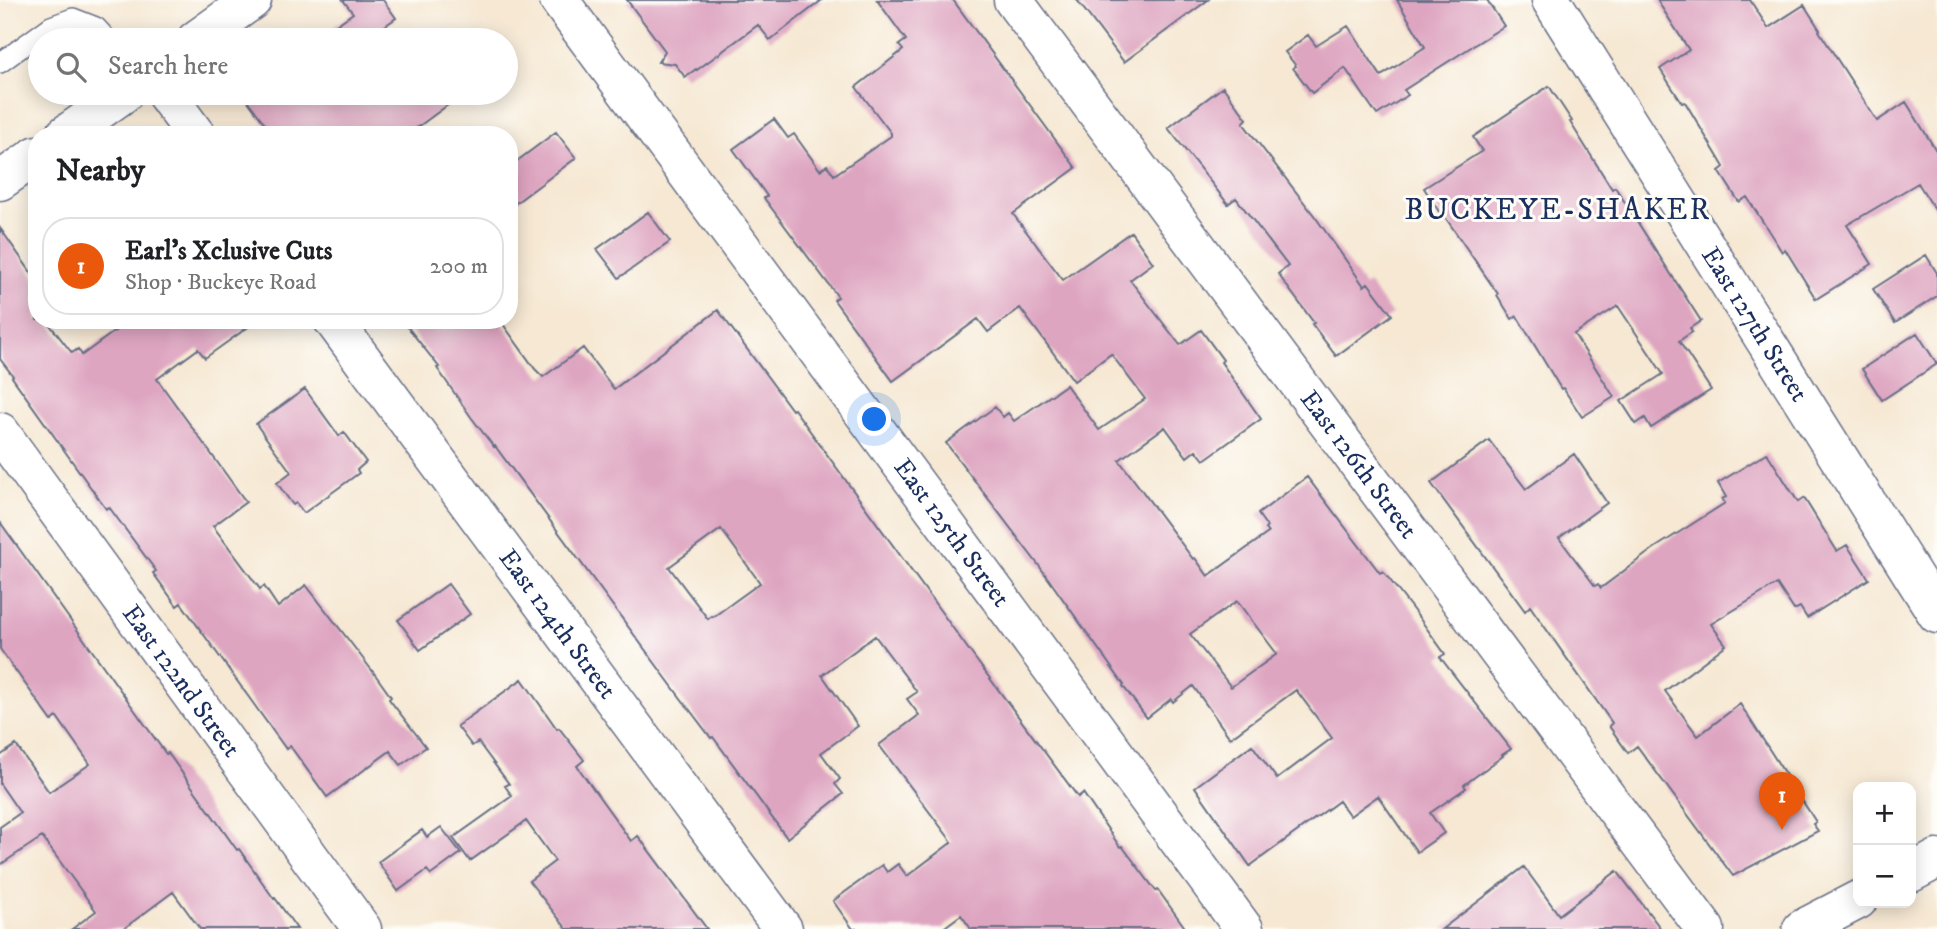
<!DOCTYPE html>
<meta charset="utf-8">
<style>
:root{--surface:#fff;--page:#f2f2f2;--text:#202124;--muted:#757577;--line:#e0e0e0;--accent:#ea580c}
body{margin:0;font-family:"IM FELL DW Pica",serif;background:var(--page);color:var(--text)}
.controls{position:absolute;right:21px;bottom:21px;display:grid;overflow:hidden;border-radius:14px;box-shadow:0 4px 18px #0003}
.controls button{width:63px;height:63px;display:grid;place-items:center;padding:0;border:0;border-bottom:2px solid var(--line);background:var(--surface);color:var(--text);font:35px sans-serif}
.you{position:absolute;left:875px;top:420px;width:24px;height:24px;margin:-18px;border:5px solid #fff;border-radius:50%;background:#1a73e8;box-shadow:0 0 0 10px #1a73e833}
.badge{display:grid;place-items:center;width:46px;height:46px;border-radius:50%;background:var(--accent);color:#fff;font-size:23px;font-weight:700}
.pin{position:absolute;translate:-50% -58px;filter:drop-shadow(0 2px 4px #0008)}
.pin::after{content:'';position:absolute;top:37px;width:24px;height:21px;background:inherit;clip-path:polygon(0 0,100% 0,50% 100%)}
.list{margin:0;padding:0;list-style:none}
h2{display:flex;justify-content:space-between;align-items:center;height:91px;margin:0;padding:0 28px;font-size:30px}
h2 small{font-size:23px;font-weight:400;color:var(--muted)}
.list li{display:grid;grid-template-columns:46px 1fr auto;gap:21px;align-items:center;box-sizing:border-box;height:98px;margin:0 14px 14px;padding:0 14px;border:2px solid var(--line);border-radius:28px}
.list b{display:block;font-size:26px;white-space:nowrap}
.list p{margin:0;font-size:23px;white-space:nowrap;color:var(--muted)}
.list em{font-size:23px;font-style:normal;color:var(--muted)}
.icon{flex:none;width:38px;height:38px;fill:none;stroke:currentColor;stroke-width:2;stroke-linecap:round;stroke-linejoin:round}
.map{position:relative;flex:none;width:1937px;height:929px;overflow:hidden}
.search{position:absolute;background:var(--surface);box-shadow:0 4px 18px #0003;left:28px;top:28px;width:490px;height:77px;display:flex;align-items:center;gap:18px;box-sizing:border-box;padding:0 24px;border-radius:38px;color:var(--muted);font-size:26px}
.panel{position:absolute;background:var(--surface);box-shadow:0 4px 18px #0003;left:28px;top:126px;width:490px;height:203px;border-radius:28px}
.map>svg:first-child{display:block}
</style>
<div class="map">
<svg width="1937" height="929" viewBox="0 0 1937 929">
<rect width="100%" height="100%" fill="#fdfcf7"/>
<filter id="ink" filterUnits="userSpaceOnUse"><feTurbulence type="fractalNoise" baseFrequency=".0143" numOctaves="2"/><feDisplacementMap in="SourceGraphic" scale="14" xChannelSelector="R" yChannelSelector="G"/><feConvolveMatrix kernelMatrix="1 2 1 2 8 2 1 2 1" color-interpolation-filters="sRGB"/></filter>
<filter id="wash" filterUnits="userSpaceOnUse"><feTurbulence type="fractalNoise" baseFrequency=".00686" numOctaves="4" result="noise"/><feDisplacementMap in="SourceGraphic" scale="28" xChannelSelector="R" yChannelSelector="G"/><feGaussianBlur stdDeviation="1.57" result="paint"/><feColorMatrix in="noise" values="0 0 0 0 0 0 0 0 0 0 0 0 0 0 0 0 0 1.4 0 .05"/><feComposite in="paint" operator="in"/></filter>
<g filter="url(#wash)">
<rect width="100%" height="100%" fill="#f6e8d3"/>
<g id="blocks">
<!-- building -->
<path fill="#dea5c1" fill-rule="evenodd" d="M343,0H383L396,18L365,40H315L353,13Z
M627,0H822L770,40L758,25L697,70L696,69L685,77L675,64L658,62L665,51Z
M877,0H953L1076,168L1013,214L1063,280L1131,232L1153,263L1130,280L1180,345L1201,330L1223,360L1221,362L1261,419L1204,460L1196,450L1187,457L1165,427L1119,460L1193,559L1195,558L1208,576L1268,533L1265,529L1267,527L1258,514L1307,477L1380,573L1383,571L1420,619L1445,654L1440,657L1511,749L1502,755L1503,756L1464,785L1466,788L1430,813L1444,833L1417,852L1378,796L1350,816L1339,801L1250,866L1195,787L1252,745L1277,779L1332,738L1296,690L1230,738L1193,686L1173,702L1171,699L1147,718L1123,686L1124,685L1040,567L946,443L995,407L1003,417L1008,413L1014,421L1066,385L1099,430L1145,399L1111,354L1074,381L1020,308L988,332L978,319L893,381L834,300L838,297L764,198L767,196L733,149L774,119L788,138L794,134L820,170L827,165L834,175L891,136V133L856,87L903,50L899,45L906,40ZM1237,601L1277,654L1231,687L1190,634Z
M1077,0H1208L1124,62Z
M1397,0H1487L1504,26L1404,90L1408,95L1377,115L1345,68L1312,93L1293,68L1296,66L1285,52L1308,35L1316,46L1348,26L1381,76L1425,47Z
M1657,0H1750L1768,28L1804,5L1820,30L1819,31L1877,121L1906,102L1937,152V213L1918,183L1847,225L1872,264L1816,299L1785,249L1782,252L1747,197L1739,202L1719,171L1724,167L1685,102L1682,103L1660,69L1689,50Z
M1549,86L1572,121L1570,122L1612,189L1615,187L1701,321L1690,328L1692,332L1679,341L1711,390L1651,428L1645,418L1636,424L1621,401L1663,374L1618,306L1574,334L1614,397L1582,417L1563,388L1561,389L1517,316L1512,319L1497,295L1498,294L1445,217L1443,218L1424,188L1482,151L1473,137Z
M1223,87L1247,119L1243,123L1316,218L1364,286L1368,283L1392,315L1336,356L1312,324L1314,323L1278,274L1288,266L1236,198L1228,204L1168,128Z
M242,93H464L407,135H273Z
M556,132L576,158L509,208V167Z
M648,212L670,242L619,278L597,249Z
M0,228L37,281V320H46L72,353L78,349L82,355L130,320H258L205,358L198,349L157,379L246,502L213,526L260,589L264,586L278,607L306,585L374,673L391,697L389,699L426,747L401,765L390,751L327,797L290,746L286,749L181,603L177,606L153,573L156,571L109,507L106,509L12,377L13,376L0,359Z
M1926,255L1937,273V296L1895,323L1873,289Z
M718,310L792,410L794,409L971,653L1078,797L1083,793L1120,847L1122,846L1156,891L1158,890L1186,929H971L961,915L942,929H853L833,901L882,865L887,872L898,864L907,876L952,842L879,745L919,715L907,699L917,692L875,636L822,675L858,726L821,753L840,779L835,784L843,794L787,838L713,737L711,738L677,693L495,446L494,447L471,417L437,368L439,367L402,320H500L535,369L543,377L583,348L614,389ZM721,529L760,583L713,617L712,616L708,619L669,567Z
M1917,333L1937,364L1882,400L1862,369Z
M305,389L339,436L344,432L366,462L357,470L359,473L304,513L296,503L293,505L277,483L291,472L256,424Z
M1489,440L1526,489L1574,454L1607,503L1559,538L1595,586L1598,584L1601,588L1653,549L1725,503L1722,499L1726,497L1718,483L1767,453L1798,502L1804,498L1837,551L1847,545L1869,579L1807,618L1800,607L1794,610L1777,584L1711,624L1726,645L1665,691L1698,736L1740,704L1816,822L1813,824L1818,831L1733,876L1637,746L1628,753L1609,726L1612,723L1530,606L1525,611L1431,483Z
M0,522L166,754L168,753L237,850L239,849L274,899L275,898L297,929H200L173,892L123,929H72L96,911L42,837L0,865V827L20,813L0,784V756L16,745L49,792L90,764L57,717L52,721L0,649Z
M448,584L470,614L420,650L398,620Z
M522,679L557,729L559,728L584,760L577,766L631,841L638,836L707,929H567L529,881L555,861L526,821L470,861L453,838L512,796L505,786L509,784L478,742L472,746L457,726Z
M441,827L461,853L431,875L427,870L398,891L378,862L422,830L427,837Z
M1524,867L1559,915L1617,871L1661,929H1442Z"/>
</g>
</g>
<g filter="url(#ink)">
<use href="#blocks" fill-opacity="0" stroke="#687087" stroke-width="2"/>
<g fill="none" stroke-linecap="round" stroke-linejoin="round">
<defs>
<path id="lane" d="M0,63L51,26L73,18L96,27L108,40"/>
<g id="street">
<path id="s1" d="M559,0L1244,929"/>
<path id="s2" d="M1013,0L1705,929"/>
<path id="s3" d="M1551,0L1937,614"/>
<path d="M196,40L252,0"/>
<path d="M165,93L196,135"/>
<path d="M65,135L124,93"/>
<path d="M0,181L37,155"/>
<path id="s4" d="M333,320L783,929"/>
<path id="s5" d="M0,432L362,929"/>
</g>
<path id="secondary" d="M1911,873L1937,859
M1802,929L1858,900"/>
</defs>
<!-- lane casing -->
<use href="#lane" stroke="#687087" stroke-width="22"/>
<!-- street casing -->
<use href="#street" stroke="#687087" stroke-width="41"/>
<!-- secondary casing -->
<use href="#secondary" stroke="#687087" stroke-width="41"/>
<!-- lane -->
<use href="#lane" stroke="#fff" stroke-width="19"/>
<!-- street -->
<use href="#street" stroke="#fff" stroke-width="38"/>
<!-- secondary -->
<use href="#secondary" stroke="#fff" stroke-width="38"/>
</g>
</g>
<g text-anchor="middle" dominant-baseline="central" stroke-width="6" stroke-linejoin="round" paint-order="stroke">
<!-- street labels -->
<g font-size="26" fill="#1b2f5e" stroke="#fdfcf7">
<text stroke="none"><textPath href="#s3" startOffset="383">East 127th Street</textPath></text>
<text stroke="none"><textPath href="#s2" startOffset="579">East 126th Street</textPath></text>
<text stroke="none"><textPath href="#s1" startOffset="662">East 125th Street</textPath></text>
<text stroke="none"><textPath href="#s4" startOffset="378">East 124th Street</textPath></text>
<text stroke="none"><textPath href="#s5" startOffset="308">East 122nd Street</textPath></text>
</g>
<!-- quarter labels -->
<g font-size="30" letter-spacing="2" fill="#1b2f5e" stroke="#fdfcf7">
<text x="1558" y="210">BUCKEYE-SHAKER</text>
</g>
</g>
</svg>
<div class="controls">
<button>+</button>
<button>−</button>
</div>
<div class="you"></div>
<div class="pin badge" style="left:1782px;top:830px">1</div>
<div class="search"><svg class="icon" aria-label="search" viewBox="0 0 24 24"><circle cx="10" cy="10" r="6"/><path d="M15 15l6 6"/></svg>Search here</div>
<section class="panel">
<h2>Nearby<small></small></h2>
<ul class="list">
<li><span class="badge">1</span><div><b>Earl's Xclusive Cuts</b><p>Shop · Buckeye Road</p></div><em>200 m</em></li>
</ul>
</section>
</div>
